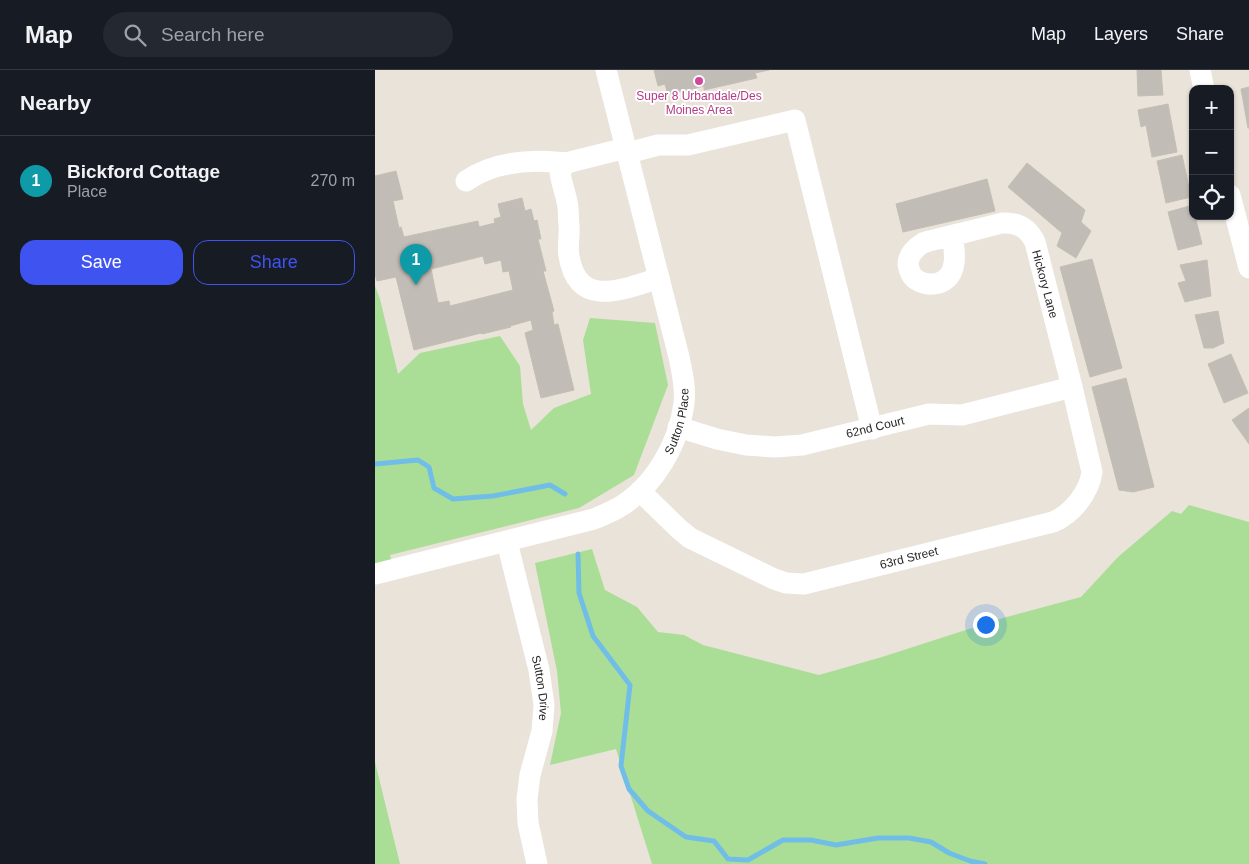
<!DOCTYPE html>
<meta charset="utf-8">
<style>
:root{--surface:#171b24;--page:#242831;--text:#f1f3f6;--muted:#9ea1a6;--line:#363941;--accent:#3f53f0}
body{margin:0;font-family:Helvetica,sans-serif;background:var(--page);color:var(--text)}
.controls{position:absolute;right:15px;top:15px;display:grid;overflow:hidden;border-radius:10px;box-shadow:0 1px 4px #0004}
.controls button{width:45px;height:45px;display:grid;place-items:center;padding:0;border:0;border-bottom:1px solid var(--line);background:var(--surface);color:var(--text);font:25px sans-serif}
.you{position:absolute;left:610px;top:554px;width:18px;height:18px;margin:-12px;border:4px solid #fff;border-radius:50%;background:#1a73e8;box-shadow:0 0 0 8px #1a73e833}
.badge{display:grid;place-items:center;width:32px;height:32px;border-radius:50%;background:var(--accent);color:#fff;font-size:16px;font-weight:700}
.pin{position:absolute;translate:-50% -41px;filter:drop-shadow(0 1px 2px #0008)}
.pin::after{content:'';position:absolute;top:26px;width:18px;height:15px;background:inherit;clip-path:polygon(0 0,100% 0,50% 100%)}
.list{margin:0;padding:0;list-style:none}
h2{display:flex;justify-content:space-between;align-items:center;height:65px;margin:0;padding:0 20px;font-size:21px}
h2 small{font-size:16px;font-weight:400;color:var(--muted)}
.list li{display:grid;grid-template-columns:32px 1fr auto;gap:15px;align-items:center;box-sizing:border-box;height:90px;padding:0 20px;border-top:1px solid var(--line)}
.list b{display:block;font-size:19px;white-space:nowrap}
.list p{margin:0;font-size:16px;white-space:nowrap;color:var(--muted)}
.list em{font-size:16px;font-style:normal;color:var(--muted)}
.actions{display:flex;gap:10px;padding:15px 20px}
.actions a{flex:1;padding:11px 0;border:1px solid var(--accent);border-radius:15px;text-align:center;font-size:18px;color:var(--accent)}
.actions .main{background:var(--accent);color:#fff}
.icon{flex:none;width:28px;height:28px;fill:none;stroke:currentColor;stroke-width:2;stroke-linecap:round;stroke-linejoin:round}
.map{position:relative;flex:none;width:874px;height:794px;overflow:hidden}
header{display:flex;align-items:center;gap:30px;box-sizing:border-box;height:70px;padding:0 25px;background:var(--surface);border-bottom:1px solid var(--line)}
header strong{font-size:24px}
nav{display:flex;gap:28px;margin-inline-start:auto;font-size:18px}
.search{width:350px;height:45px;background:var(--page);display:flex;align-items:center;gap:12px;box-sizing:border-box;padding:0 18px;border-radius:28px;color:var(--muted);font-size:19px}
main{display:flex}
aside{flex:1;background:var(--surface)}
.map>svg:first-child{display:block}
</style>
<header>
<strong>Map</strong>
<div class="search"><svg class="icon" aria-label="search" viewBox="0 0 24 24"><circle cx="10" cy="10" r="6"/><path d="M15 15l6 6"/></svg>Search here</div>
<nav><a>Map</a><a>Layers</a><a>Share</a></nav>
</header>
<main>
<aside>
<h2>Nearby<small></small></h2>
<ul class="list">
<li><span class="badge" style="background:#0f9aa8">1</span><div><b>Bickford Cottage</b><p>Place</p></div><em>270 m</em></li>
</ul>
<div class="actions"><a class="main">Save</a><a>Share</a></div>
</aside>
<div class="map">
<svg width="874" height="794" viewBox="0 0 874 794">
<rect width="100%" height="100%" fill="#e9e3d9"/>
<!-- green -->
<path fill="#aade97" d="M0,216L5,229L23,304L45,283L125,266L145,296L148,334L156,360L179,338L216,324L208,270L215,248L280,253L293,315L259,405L204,438L15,485L19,500L0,504Z
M814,435L874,452V794H277L241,679L175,695L186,643L182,601L160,493L217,479L230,520L262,537L283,562L309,565L328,575L444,605L507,587L628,548L706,527L743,487L797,441L806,444Z
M0,692L25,794H0Z"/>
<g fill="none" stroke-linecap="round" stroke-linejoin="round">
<!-- stream -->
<path stroke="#70bee7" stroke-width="5" d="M0,394L43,390L54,397L59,418L78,429L118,426L175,415L190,424
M203,484L204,523L218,566L255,615L246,696L254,719L273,741L311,767L339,771L353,789L373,790L408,770H436L461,775L503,768H534L556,772L574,783L595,791L610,794"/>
</g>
<!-- building -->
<path fill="#c1bdb6" stroke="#c4bfb3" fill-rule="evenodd" d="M279,0H394L380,3L382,8L329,20V16L293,25L290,14L283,16Z
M762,0H786L788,25L763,26Z
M874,17V58H873L866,19Z
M793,34L802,82L777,87L771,55L766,57L763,40Z
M807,85L816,127L791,133L782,91Z
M652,93L710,140L706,152L716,161L701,188L682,176L687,163L633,117Z
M21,101L28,129L18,131L24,158L26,157L29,167L103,151L104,157L120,153L119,149L126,147L123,134L147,128L150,141L156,139L159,151L162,150L166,169H163L171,201H168L179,241L177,242L179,255L183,254L199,320L166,328L150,263L158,260L156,250L135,256L136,257L107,264L106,263L39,280L21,207L2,211L0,204V106ZM108,186L110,194L126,190L128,202L134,201L138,220L75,236L74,231L63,233L56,199Z
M612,109L620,141L528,162L521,134Z
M818,135V146H820L827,174L803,180L793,142Z
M717,189L747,298L715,307L685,197Z
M832,190L836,226L810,232L803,213L811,211L805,195Z
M843,241L849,273L838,278H829L820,245Z
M856,284L873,323L849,333L833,294Z
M751,308L779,417L758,422L744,420L717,317Z
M874,338V374L857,350Z"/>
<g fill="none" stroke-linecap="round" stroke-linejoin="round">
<!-- minor -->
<g stroke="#fff" stroke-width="21">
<path d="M825,0L829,19"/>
<path d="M251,78L191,93L185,102C186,112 190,121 192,132C194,139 193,147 194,155C195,165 192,176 194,186C203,240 249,219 284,208"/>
<path d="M253,83L283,75H313L420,50L497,359"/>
<path d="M91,111C120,91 157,89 191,93"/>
<path d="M855,125L874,198"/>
<path id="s1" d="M303,357L342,369L371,375L400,377L427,375L554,344L587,345L697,317"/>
<path id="s2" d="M265,421L304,459L315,468L399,509L411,513L429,514L678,452C697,444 714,423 717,402L697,317L660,172C653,158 643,152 627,153C609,158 590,162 571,167C564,169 555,170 548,173C541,177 533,185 533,194C534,200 536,207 542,210C549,215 556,215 564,213C584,206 580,181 577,166"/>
<path id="s3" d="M132,472L164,600L169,635L167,661L155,705L152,729L153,753L162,794"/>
<path id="s4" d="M0,504L219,449C227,446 235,442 243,438C279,417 304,374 309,333C311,318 307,302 304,287L231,0"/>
</g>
</g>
<!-- markers -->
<circle fill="#d1479c" stroke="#fff" stroke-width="2" cx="324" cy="11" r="5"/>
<g text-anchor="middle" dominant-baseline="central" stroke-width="4" stroke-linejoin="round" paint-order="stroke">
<!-- hotel labels -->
<g font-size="12" fill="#b23c85" stroke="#fff">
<text x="324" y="26">Super 8 Urbandale/Des<tspan x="324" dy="14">Moines Area</tspan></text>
</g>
<!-- street labels -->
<g font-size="12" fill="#272727" stroke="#fff">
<text transform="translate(670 214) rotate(75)">Hickory Lane</text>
<text stroke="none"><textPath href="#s4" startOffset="361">Sutton Place</textPath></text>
<text stroke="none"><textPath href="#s1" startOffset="202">62nd Court</textPath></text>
<text stroke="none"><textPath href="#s2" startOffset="301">63rd Street</textPath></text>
<text stroke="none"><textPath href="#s3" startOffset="150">Sutton Drive</textPath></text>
</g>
</g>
</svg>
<div class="controls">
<button>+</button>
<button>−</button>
<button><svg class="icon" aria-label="locate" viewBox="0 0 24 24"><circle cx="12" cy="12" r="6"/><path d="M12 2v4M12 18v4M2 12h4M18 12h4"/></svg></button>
</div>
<div class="you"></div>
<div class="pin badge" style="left:41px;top:215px;background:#0f9aa8">1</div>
</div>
</main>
